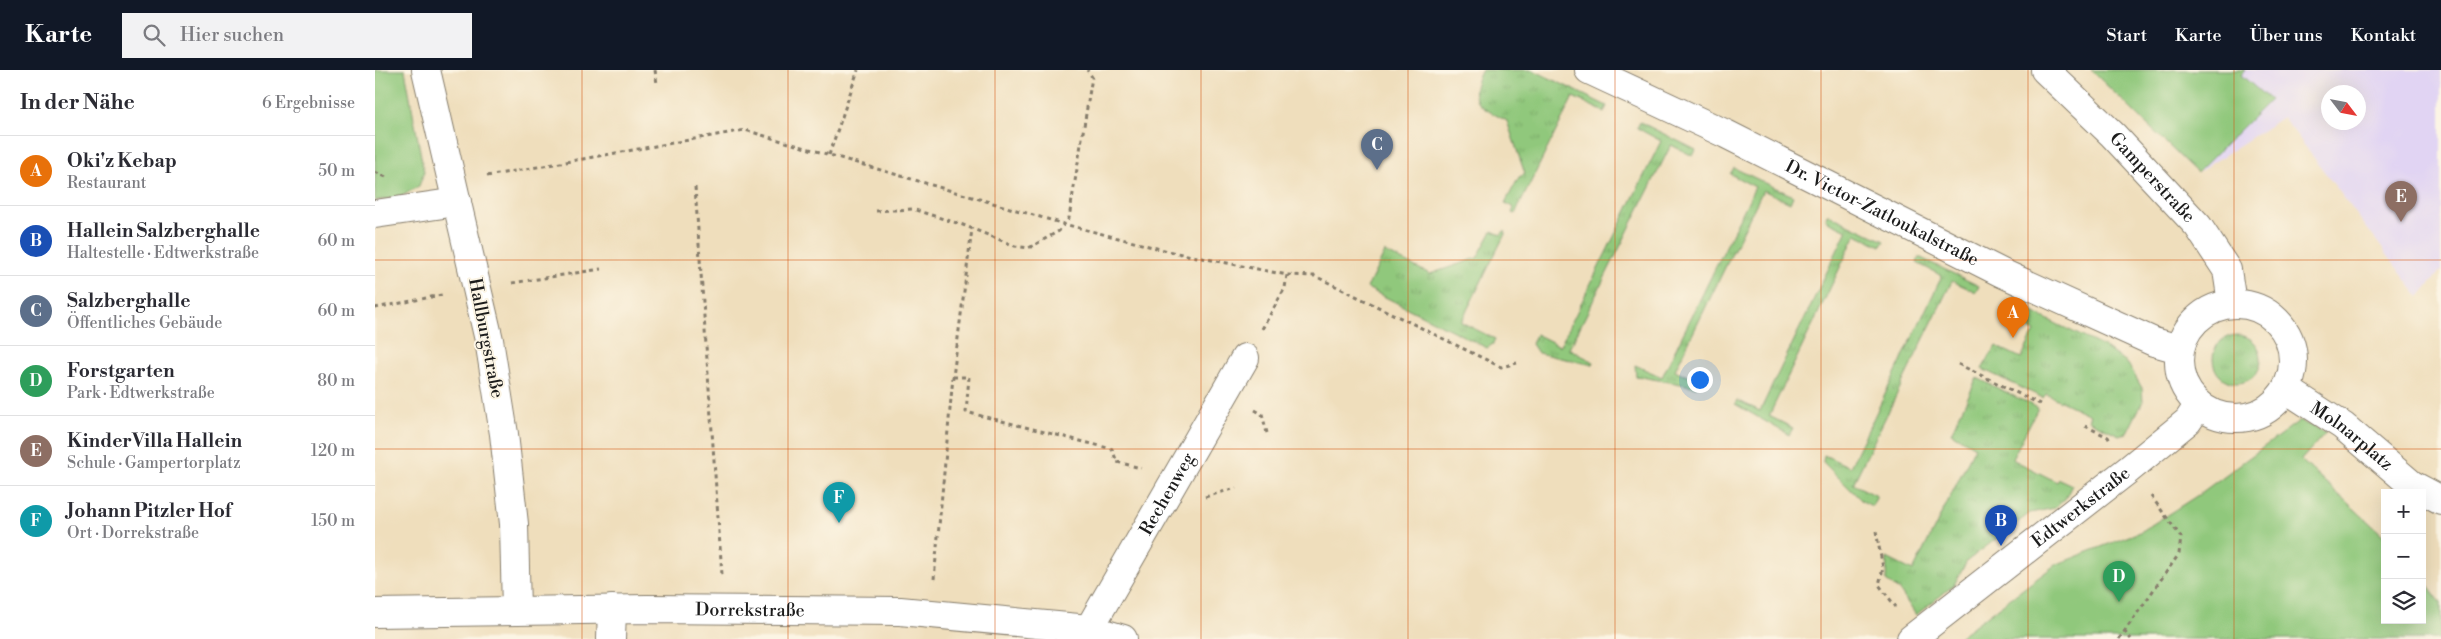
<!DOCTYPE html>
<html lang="de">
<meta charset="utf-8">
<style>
:root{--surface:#fff;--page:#f2f2f3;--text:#2b2b33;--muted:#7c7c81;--line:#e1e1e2;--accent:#111827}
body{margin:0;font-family:"Libre Bodoni",serif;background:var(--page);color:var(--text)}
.controls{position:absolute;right:15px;bottom:15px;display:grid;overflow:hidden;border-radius:0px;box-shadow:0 5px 20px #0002}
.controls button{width:45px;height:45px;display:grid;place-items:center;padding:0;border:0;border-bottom:1px solid var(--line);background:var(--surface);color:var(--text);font:25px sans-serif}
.compass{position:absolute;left:1946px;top:15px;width:45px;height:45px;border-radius:50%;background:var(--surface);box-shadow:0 5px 20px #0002;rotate:122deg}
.you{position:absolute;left:1324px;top:309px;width:18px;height:18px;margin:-12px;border:4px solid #fff;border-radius:50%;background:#1a73e8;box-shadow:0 0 0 8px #1a73e833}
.badge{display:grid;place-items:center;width:32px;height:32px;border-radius:50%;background:var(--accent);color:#fff;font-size:16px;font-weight:700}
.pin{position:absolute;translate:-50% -41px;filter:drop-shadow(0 1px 2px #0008)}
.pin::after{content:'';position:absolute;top:26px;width:18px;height:15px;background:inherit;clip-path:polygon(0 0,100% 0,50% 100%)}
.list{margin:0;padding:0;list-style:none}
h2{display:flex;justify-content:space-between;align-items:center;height:65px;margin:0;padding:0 20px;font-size:21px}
h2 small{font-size:16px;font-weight:400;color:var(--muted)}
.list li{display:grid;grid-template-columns:32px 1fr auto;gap:15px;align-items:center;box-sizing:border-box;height:70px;padding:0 20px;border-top:1px solid var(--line)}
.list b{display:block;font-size:19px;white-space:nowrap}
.list p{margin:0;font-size:16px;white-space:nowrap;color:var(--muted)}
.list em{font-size:16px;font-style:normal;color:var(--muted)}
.icon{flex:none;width:28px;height:28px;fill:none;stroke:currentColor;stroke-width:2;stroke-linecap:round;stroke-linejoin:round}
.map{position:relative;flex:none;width:2066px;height:569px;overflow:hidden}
header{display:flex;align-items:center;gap:30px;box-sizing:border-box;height:70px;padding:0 25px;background:var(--accent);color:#fff}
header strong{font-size:24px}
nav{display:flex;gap:28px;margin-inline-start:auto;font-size:18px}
.search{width:350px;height:45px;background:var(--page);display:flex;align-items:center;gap:12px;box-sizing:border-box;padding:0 18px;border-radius:0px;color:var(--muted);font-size:19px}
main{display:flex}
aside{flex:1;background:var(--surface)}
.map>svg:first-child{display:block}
</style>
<header>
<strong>Karte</strong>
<div class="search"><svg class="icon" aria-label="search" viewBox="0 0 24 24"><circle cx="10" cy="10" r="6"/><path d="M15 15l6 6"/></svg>Hier suchen</div>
<nav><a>Start</a><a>Karte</a><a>Über uns</a><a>Kontakt</a></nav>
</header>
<main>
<aside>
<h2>In der Nähe<small>6 Ergebnisse</small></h2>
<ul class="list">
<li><span class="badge" style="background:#e8710a">A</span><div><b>Oki'z Kebap</b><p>Restaurant</p></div><em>50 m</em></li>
<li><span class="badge" style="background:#1a4fb4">B</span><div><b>Hallein Salzberghalle</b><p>Haltestelle · Edtwerkstraße</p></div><em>60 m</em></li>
<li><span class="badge" style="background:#5c6f8a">C</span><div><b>Salzberghalle</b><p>Öffentliches Gebäude</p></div><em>60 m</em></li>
<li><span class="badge" style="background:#2e9e5b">D</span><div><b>Forstgarten</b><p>Park · Edtwerkstraße</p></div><em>80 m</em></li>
<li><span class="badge" style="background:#8d6e63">E</span><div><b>KinderVilla Hallein</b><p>Schule · Gampertorplatz</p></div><em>120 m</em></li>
<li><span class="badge" style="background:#0f9aa8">F</span><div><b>Johann Pitzler Hof</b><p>Ort · Dorrekstraße</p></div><em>150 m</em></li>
</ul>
</aside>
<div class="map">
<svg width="2066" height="569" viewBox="0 0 2066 569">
<defs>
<pattern id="grass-tufts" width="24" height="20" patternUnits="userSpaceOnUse" patternTransform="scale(1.25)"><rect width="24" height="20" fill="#90c87b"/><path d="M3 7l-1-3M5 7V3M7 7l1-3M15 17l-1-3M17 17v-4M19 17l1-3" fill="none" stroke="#7cab6a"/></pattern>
</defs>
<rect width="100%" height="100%" fill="#fcf5e5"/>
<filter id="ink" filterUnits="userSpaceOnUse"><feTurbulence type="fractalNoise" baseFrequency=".02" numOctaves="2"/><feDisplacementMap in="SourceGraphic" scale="10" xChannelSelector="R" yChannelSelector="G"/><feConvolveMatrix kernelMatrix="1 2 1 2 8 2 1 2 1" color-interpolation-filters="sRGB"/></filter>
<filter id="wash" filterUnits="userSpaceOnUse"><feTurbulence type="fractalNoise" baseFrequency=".0096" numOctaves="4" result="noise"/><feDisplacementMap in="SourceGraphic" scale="20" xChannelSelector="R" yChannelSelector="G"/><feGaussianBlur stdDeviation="1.12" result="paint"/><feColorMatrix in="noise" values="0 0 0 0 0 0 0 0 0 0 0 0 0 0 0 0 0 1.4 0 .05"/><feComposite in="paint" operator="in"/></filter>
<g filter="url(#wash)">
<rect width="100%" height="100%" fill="#efdebc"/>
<!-- built -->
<path fill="#e1d4f3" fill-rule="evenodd" d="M1716,0H2066V200L2044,227L1908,47L1822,103ZM1954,22H1984V52H1954Z"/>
<!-- grass -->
<path fill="url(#grass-tufts)" stroke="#56724c" d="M1107,0H1158L1232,36L1229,42L1198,27L1140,144L1137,143L1139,138L1130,133L1144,107L1150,104L1132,51C1106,37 1089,32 1107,0Z
M1265,52L1321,80L1318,86L1296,75L1194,279L1219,292L1218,295L1163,283L1157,274L1161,264L1185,276L1286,71L1262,58Z
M1359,98L1418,126L1415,133L1388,120L1300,300L1326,313L1322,317L1261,306L1260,295L1287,307L1380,117L1355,104Z
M1452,144L1509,171L1506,176L1481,164L1394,346L1418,358L1414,365L1360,334L1362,330L1385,341L1472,160L1451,150Z
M1117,161L1126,165L1129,161L1131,162L1086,252L1120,269L1118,274L1112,278L992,218L1010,182L1055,204L1102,188Z
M1544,187L1604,216L1601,222L1577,211L1478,414L1502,426L1497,436L1487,431L1448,392L1449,385L1475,397L1567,206L1542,193Z
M1643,235L1729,277L1753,294L1767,318L1768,331L1752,363L1744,365L1713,350L1715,345L1671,324L1668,328L1607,299L1621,276L1646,288L1660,261L1645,253L1649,245L1640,240Z
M1838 289a24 24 0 1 1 48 0a24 24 0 1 1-48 0Z
M1602,308L1663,338L1637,389L1682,412L1684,409L1697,415L1690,429L1680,438L1655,443L1592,491L1579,515L1541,545L1524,520L1511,511L1512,488L1538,501L1600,377L1576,363Z"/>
<!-- green -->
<path fill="#90c87b" stroke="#56724c" d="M0,0H30L49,102L44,116L27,126L0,131Z
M1716,0H1870L1866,5L1895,30L1822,103Z
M1924,351L1951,362L1926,390L2010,467V550H2047V507L2066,533V569H1581L1680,495L1767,461L1823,425Z"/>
</g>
<g filter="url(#ink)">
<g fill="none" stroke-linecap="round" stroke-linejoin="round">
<defs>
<g id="minor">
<path id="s1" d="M1214,0L1351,64L1627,203L1779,272L1804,279"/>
<path id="s2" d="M1670,0L1738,65L1823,156L1852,200L1857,233"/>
<path d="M0,144L82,132"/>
<circle cx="1861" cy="291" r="57"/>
<path id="s3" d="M1911,319L1968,356L2036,414L2066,430"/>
<path id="s4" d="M141,541L272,539L525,541L714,559L748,569"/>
<path id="s5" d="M714,559L870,288"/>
<path d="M236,569L237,539"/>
<path id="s6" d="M1536,569L1753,400L1813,351L1823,336"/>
</g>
<path id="tertiary" d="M0,543L141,541L139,454L129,364L114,270L51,0"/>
</defs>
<!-- minor casing -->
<use href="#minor" stroke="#867d6c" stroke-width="30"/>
<!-- tertiary casing -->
<use href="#tertiary" stroke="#867d6c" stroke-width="30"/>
<!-- path -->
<path stroke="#867d6c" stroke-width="3" stroke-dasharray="4 4" stroke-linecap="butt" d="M280,0L282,14
M454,85L483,0
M0,102L11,107
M112,106L370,60L689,154L797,182L912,205L940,206L1126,297L1142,293
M320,117L347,505
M501,141L537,139L588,155L640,176L654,178L684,161L694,148L717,7L712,0
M137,213L226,199
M0,238L67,225
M887,259L910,218L912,205
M1583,294L1665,334
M578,307H594L591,342L737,379L742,392L766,398
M880,340L887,344L892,363
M1710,356L1733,367L1735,371
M830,427L861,418
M1501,461L1508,498L1504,515L1521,537
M559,509L578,307L597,159
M1749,561L1756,569
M1744,569L1804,484L1806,467L1776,426"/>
<!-- minor -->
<use href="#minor" stroke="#fff" stroke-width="28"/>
<!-- tertiary -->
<use href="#tertiary" stroke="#fff" stroke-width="28"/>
</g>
</g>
<!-- grid -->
<path fill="none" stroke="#d4530e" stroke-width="1" stroke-opacity="0.55" d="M207,0V569M413,0V569M620,0V569M826,0V569M1033,0V569M1240,0V569M1446,0V569M1653,0V569M1859,0V569M0,190H2066M0,379H2066"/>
<g text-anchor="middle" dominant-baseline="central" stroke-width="4" stroke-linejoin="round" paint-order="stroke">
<!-- street labels -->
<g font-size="18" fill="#1c1c1c" stroke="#fcf5e5">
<text stroke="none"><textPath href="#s2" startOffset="152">Gamperstraße</textPath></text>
<text stroke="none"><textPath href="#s1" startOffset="326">Dr. Victor-Zatloukalstraße</textPath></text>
<text transform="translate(111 268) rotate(79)">Hallburgstraße</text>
<text stroke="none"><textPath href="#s3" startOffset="81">Molnarplatz</textPath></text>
<text stroke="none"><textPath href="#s5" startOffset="156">Rechenweg</textPath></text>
<text stroke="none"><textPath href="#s6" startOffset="215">Edtwerkstraße</textPath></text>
<text stroke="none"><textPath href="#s4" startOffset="234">Dorrekstraße</textPath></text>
</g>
</g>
</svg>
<div class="controls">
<button>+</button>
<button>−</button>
<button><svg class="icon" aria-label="layers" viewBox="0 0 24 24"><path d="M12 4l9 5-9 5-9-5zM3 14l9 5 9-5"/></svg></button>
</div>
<svg class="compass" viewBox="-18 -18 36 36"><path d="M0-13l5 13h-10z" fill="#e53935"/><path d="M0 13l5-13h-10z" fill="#7c7c81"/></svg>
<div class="you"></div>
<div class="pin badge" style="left:1638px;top:268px;background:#e8710a">A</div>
<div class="pin badge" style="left:1626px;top:476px;background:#1a4fb4">B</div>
<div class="pin badge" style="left:1002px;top:100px;background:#5c6f8a">C</div>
<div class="pin badge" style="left:1744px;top:532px;background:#2e9e5b">D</div>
<div class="pin badge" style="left:2026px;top:152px;background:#8d6e63">E</div>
<div class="pin badge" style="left:464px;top:453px;background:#0f9aa8">F</div>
</div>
</main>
